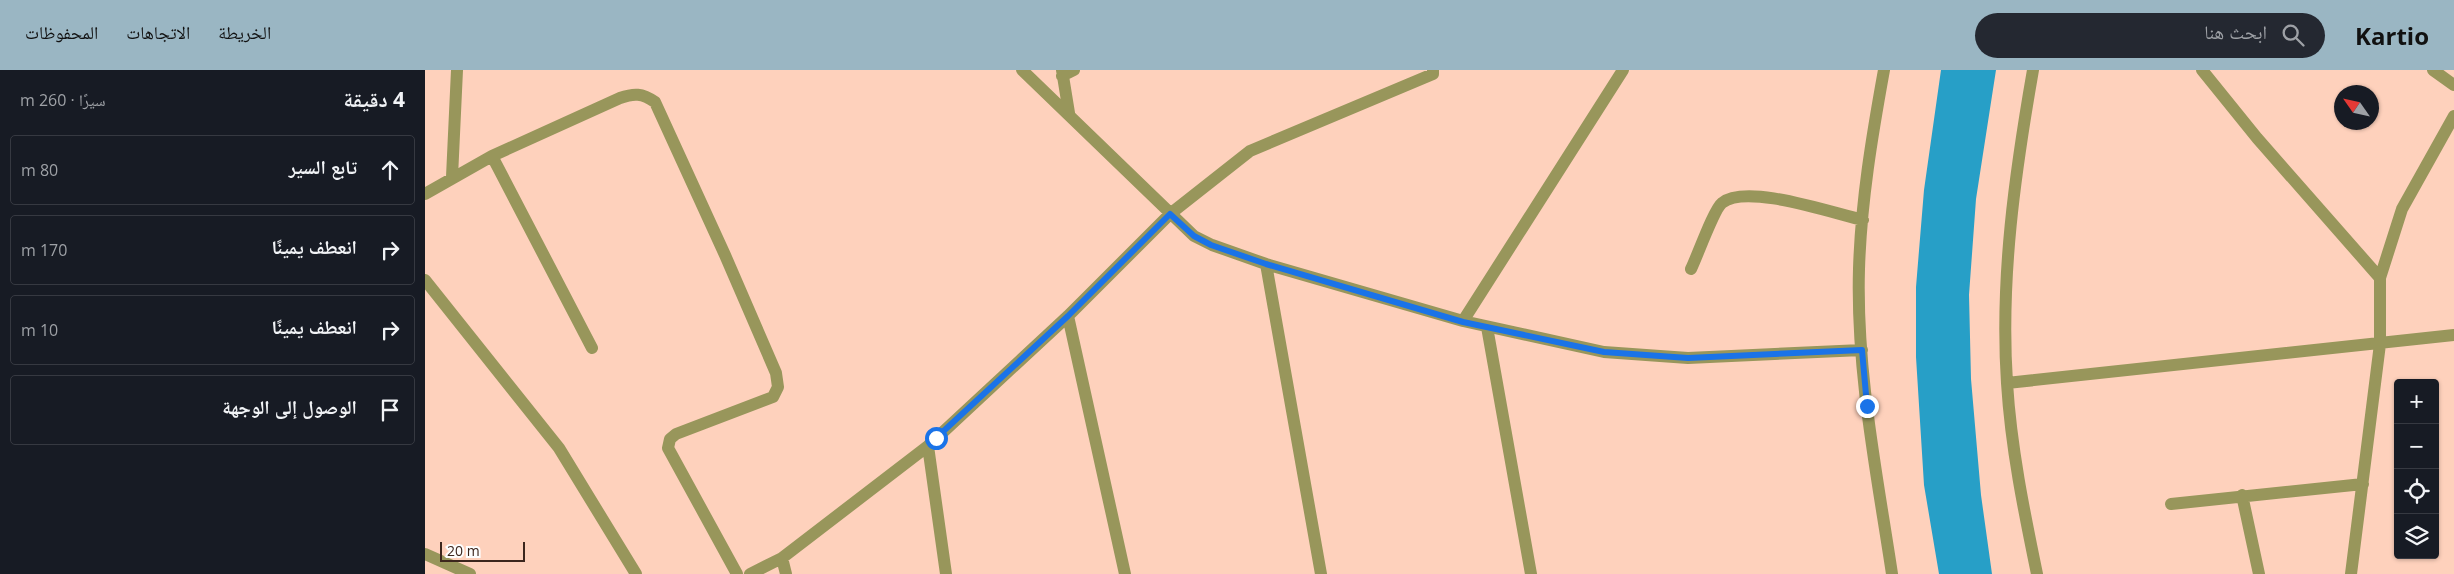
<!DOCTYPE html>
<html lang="ar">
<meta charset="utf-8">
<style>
:root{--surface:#171b24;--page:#242831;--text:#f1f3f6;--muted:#9ea1a6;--line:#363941;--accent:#9ab6c3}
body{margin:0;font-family:"Open Sans","Noto Naskh Arabic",sans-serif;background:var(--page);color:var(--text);direction:rtl}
.controls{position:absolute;right:15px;bottom:15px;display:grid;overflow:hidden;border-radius:5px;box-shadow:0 1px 4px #0004}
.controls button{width:45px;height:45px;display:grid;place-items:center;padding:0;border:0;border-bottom:1px solid var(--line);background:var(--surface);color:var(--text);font:25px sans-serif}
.compass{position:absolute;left:1909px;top:15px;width:45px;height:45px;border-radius:50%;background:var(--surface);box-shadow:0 1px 4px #0004;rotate:304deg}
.scale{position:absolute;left:15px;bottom:12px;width:85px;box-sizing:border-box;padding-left:5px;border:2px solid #3c261d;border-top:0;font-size:14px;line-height:18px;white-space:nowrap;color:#3c261d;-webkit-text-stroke:4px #fdfdfd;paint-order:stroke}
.stop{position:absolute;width:15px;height:15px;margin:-11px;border:4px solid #1a73e8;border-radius:50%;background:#fff}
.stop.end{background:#1a73e8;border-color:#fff;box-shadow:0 1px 5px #0008}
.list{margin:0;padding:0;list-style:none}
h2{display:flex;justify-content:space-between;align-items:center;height:65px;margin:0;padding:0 20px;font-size:21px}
h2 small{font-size:16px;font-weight:400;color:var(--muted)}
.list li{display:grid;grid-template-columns:32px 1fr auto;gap:15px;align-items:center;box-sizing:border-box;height:70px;margin:0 10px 10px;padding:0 10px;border:1px solid var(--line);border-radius:5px}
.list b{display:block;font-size:19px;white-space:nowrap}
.list em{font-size:16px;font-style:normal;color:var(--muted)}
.icon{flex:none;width:28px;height:28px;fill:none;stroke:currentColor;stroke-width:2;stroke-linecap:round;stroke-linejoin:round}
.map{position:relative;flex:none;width:2029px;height:504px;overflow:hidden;direction:ltr}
header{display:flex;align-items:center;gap:30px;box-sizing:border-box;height:70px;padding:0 25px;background:var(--accent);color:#111}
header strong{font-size:24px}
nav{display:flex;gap:28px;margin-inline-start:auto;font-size:18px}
.search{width:350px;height:45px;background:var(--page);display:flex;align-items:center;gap:12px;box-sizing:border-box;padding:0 18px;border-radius:28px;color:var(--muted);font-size:19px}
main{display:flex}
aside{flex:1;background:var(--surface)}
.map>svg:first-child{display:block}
</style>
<header>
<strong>Kartio</strong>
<div class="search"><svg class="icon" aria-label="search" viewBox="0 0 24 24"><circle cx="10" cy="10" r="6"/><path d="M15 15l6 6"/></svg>ابحث هنا</div>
<nav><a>الخريطة</a><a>الاتجاهات</a><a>المحفوظات</a></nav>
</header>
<main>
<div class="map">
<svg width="2029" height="504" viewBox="0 0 2029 504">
<rect width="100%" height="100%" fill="#fed1bc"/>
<!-- water -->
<path fill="#279fc7" d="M1516,0H1571L1551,129L1544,225L1546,309L1556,425L1567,504H1514L1499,415L1491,287V217L1499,120Z"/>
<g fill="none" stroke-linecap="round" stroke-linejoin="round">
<!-- minor -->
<path stroke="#98965b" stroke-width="12" d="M597,0L769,166L787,175L841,194L1038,251L1179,282L1263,288L1437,280
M637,0L644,43
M1459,0C1447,66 1436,132 1434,199C1431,301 1452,404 1467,504
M1608,0C1590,103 1575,208 1582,313C1586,378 1599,441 1612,504
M1777,0L1832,68L1955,208
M2008,0L2029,15
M637,6L649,0
M67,86L167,278
M27,107L32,0
M0,124L67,86L195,28C209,23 217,23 230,32L300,185L351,303L353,317L348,327L251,364L245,369L243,378L312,504
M841,194L896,504
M1266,199C1272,187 1289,139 1297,133C1321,113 1407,143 1438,150
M0,210L134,378L211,504
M643,246L700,504
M1038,251L1198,0
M1062,257L1106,504
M1582,313L2029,265
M503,376L521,504
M1817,425L1834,504
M1746,434L1938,414
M0,484L45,504
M357,488L361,504
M325,504L357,488L503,376L643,246L745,144L825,81L1008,4V0
M1926,504L1955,274V208L1977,139L2029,46"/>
</g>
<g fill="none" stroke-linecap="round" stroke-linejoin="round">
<!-- route -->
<path stroke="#1a73e8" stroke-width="6" d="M511,368L643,246L745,144L769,166L786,175L841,194L1038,252L1179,282L1263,288L1437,280L1442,336"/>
</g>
</svg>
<div class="controls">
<button>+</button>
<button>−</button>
<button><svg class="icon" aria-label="locate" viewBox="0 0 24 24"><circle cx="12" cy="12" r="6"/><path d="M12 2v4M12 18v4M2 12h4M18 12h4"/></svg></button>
<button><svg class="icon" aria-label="layers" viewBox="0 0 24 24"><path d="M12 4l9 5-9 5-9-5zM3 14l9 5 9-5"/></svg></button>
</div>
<svg class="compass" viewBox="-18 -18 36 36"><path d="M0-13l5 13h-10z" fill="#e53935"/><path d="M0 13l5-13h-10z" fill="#9ea1a6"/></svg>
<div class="scale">20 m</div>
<div class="stop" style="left:511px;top:368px"></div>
<div class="stop end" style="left:1442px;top:336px"></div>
</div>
<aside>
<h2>4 دقيقة<small>سيرًا · 260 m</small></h2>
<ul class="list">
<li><svg class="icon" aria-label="ahead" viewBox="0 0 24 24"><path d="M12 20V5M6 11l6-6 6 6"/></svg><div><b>تابع السير</b></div><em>80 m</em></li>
<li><svg class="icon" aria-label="right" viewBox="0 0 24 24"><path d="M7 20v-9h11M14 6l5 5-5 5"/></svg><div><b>انعطف يمينًا</b></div><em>170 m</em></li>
<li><svg class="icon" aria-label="right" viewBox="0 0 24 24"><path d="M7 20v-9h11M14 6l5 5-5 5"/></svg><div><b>انعطف يمينًا</b></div><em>10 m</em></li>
<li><svg class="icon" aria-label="arrive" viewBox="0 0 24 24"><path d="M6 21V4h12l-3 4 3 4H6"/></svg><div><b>الوصول إلى الوجهة</b></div></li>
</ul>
</aside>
</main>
